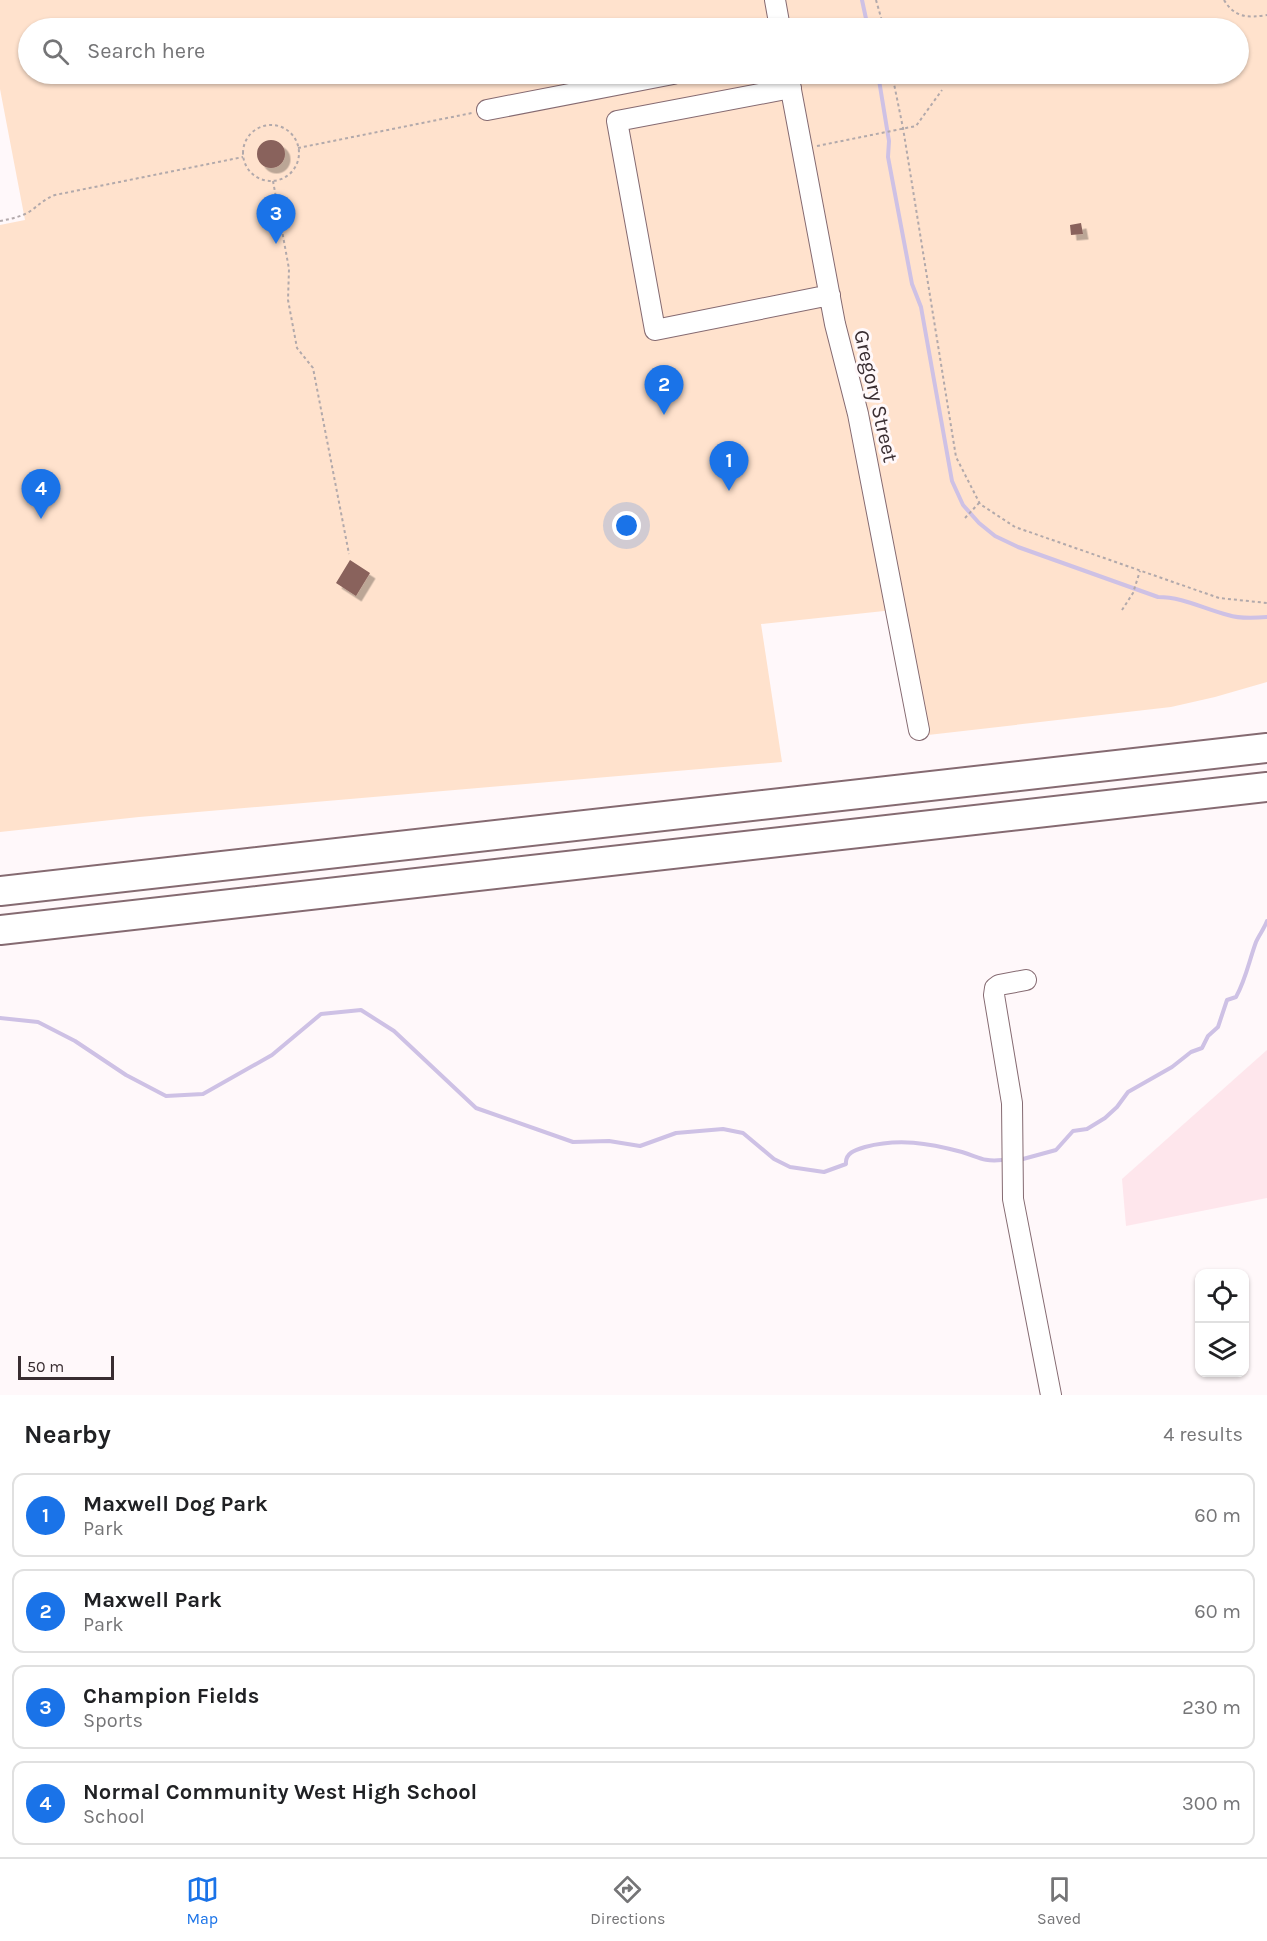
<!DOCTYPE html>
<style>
:root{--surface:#fff;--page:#f6f6f6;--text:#202124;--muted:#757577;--line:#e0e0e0;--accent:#1a73e8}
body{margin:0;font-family:Karla,sans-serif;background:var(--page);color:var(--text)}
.controls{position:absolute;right:18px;bottom:18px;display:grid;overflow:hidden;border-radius:12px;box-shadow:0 2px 4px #0004}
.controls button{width:54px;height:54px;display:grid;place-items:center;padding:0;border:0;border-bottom:2px solid var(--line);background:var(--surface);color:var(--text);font:30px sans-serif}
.scale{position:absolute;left:18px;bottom:15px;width:96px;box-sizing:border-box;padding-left:6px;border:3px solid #392d31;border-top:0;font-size:16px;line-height:21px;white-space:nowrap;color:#392d31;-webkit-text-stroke:4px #fff8fa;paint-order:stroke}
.you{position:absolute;left:627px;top:526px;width:21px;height:21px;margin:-15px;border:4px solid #fff;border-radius:50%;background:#1a73e8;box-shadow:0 0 0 9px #1a73e833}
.badge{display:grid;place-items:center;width:39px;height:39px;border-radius:50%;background:var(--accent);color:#fff;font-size:20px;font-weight:700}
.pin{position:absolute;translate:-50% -50px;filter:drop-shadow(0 2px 3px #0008)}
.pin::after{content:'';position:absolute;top:32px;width:21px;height:18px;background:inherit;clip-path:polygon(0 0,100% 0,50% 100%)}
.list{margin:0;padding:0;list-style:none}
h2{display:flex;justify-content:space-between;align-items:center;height:78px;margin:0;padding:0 24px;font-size:26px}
h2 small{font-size:20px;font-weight:400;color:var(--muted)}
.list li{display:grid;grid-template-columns:39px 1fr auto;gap:18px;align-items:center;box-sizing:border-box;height:84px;margin:0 12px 12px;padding:0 12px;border:2px solid var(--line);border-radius:12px}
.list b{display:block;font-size:22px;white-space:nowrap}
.list p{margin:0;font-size:20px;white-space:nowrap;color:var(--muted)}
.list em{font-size:20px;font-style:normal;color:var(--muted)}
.icon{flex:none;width:33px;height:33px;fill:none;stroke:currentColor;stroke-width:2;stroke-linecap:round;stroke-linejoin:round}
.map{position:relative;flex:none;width:1267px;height:1395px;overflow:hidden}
.search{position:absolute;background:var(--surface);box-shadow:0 2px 4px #0004;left:18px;right:18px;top:18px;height:66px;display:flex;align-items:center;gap:15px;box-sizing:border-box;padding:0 21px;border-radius:33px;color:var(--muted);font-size:22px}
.sheet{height:462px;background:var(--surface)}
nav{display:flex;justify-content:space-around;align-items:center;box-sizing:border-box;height:84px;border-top:2px solid var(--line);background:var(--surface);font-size:16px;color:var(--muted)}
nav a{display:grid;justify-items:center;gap:3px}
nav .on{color:var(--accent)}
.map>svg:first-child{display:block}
</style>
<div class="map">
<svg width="1267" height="1395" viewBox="0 0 1267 1395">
<defs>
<filter id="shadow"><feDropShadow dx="5.5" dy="5.5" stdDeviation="0" flood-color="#0004"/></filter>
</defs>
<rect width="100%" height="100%" fill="#fff8fa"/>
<!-- built -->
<path fill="#fee6ec" d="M1267,1050V1198L1126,1226L1122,1179Z"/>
<!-- green -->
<path fill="#ffe2cd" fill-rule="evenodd" d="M0,0H1267V682L1215,697L1171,707L928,735L903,609L761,624L782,762L139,817L0,832V225L25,220L0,89ZM28,28H1238V74H28Z"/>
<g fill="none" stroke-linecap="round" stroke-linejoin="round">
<!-- stream -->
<path stroke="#cec1e5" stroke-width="4" d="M862,0L868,28
M878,74L889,141L888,157L912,284L921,307L952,481L963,505L979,523L995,536L1018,547L1158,597C1183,597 1204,609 1228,615C1240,619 1255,618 1267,617
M0,1018L38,1022L75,1041L126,1075L166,1096L203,1094L272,1055L321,1014L361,1010L394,1031L476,1108L573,1142L609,1141L640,1146L676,1133L723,1129L743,1133L774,1159L790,1167L824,1172L846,1164C845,1153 855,1150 865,1147C899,1138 928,1143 962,1152C979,1157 983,1162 1002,1160
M1023,1159L1056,1150L1073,1131L1087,1129L1105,1118L1117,1107L1128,1092L1172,1067L1191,1052L1202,1048L1208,1036L1218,1027L1227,1000L1236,997C1246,979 1249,961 1256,942C1259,935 1264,929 1267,921"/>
</g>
<!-- building -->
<path fill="#89625c" filter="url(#shadow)" d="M257 154a14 14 0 1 1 28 0a14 14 0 1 1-28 0Z
M1081,223L1083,234L1071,235L1070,225Z
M350,560L370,573L356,596L336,583Z"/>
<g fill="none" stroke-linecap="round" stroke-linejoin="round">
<defs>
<path id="minor" d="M775,0L780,28
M788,74L835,324L858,414L919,730
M791,88L617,121L655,330L830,295
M487,110L673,74
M1026,980L999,985L995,988L994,995L1012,1103L1013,1199L1051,1395"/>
<path id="highway" d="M0,891L1267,748
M0,930L1267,787"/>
</defs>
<!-- minor casing -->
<use href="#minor" stroke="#856a71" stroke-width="22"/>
<!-- highway casing -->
<use href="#highway" stroke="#856a71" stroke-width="32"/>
<!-- path -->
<path stroke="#b2a9ab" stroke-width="2" stroke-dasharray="3 3" stroke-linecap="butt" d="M876,0L884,28
M1224,0C1235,18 1248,18 1267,15
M892,74L903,128L956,457L980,504L1015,527L1219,598L1267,603
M243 153a28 28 0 1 1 56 0a28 28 0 1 1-56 0Z
M817,146L916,126L942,90
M298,148L472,113
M273,181L289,269L288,300L297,348L313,368L349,554
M0,221C10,219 20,217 29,212C38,206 44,199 55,195L243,157
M965,518L979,503
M1122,610L1133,593L1140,571"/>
<!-- minor -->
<use href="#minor" stroke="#fff" stroke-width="20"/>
<!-- highway -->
<use href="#highway" stroke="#fff" stroke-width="28"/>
</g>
<g text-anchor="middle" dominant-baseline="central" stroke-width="6" stroke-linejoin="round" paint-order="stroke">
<!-- street labels -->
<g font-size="21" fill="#392d31" stroke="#fff8fa">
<text transform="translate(876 396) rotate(77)">Gregory Street</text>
</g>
</g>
</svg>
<div class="controls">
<button><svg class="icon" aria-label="locate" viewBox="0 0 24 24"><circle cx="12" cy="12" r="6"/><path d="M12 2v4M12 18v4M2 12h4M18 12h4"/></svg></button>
<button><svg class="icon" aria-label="layers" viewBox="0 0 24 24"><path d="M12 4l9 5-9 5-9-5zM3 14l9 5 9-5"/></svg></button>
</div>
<div class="scale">50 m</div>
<div class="you"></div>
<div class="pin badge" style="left:729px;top:491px">1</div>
<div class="pin badge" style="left:664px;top:415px">2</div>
<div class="pin badge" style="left:276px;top:244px">3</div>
<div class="pin badge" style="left:41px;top:519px">4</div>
<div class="search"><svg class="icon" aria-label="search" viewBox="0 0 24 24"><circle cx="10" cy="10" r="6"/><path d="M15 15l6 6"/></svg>Search here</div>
</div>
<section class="sheet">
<h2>Nearby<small>4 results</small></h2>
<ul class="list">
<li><span class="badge">1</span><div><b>Maxwell Dog Park</b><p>Park</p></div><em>60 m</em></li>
<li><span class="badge">2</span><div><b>Maxwell Park</b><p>Park</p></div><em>60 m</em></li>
<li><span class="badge">3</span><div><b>Champion Fields</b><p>Sports</p></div><em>230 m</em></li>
<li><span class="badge">4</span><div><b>Normal Community West High School</b><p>School</p></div><em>300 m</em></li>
</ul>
</section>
<nav>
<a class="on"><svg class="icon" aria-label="map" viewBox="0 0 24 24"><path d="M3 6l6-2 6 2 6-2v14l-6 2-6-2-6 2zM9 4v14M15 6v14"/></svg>Map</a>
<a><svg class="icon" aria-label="directions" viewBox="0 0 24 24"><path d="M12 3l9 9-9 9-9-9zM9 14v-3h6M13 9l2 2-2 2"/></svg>Directions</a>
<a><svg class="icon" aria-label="saved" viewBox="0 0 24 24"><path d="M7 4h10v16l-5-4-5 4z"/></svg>Saved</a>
</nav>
